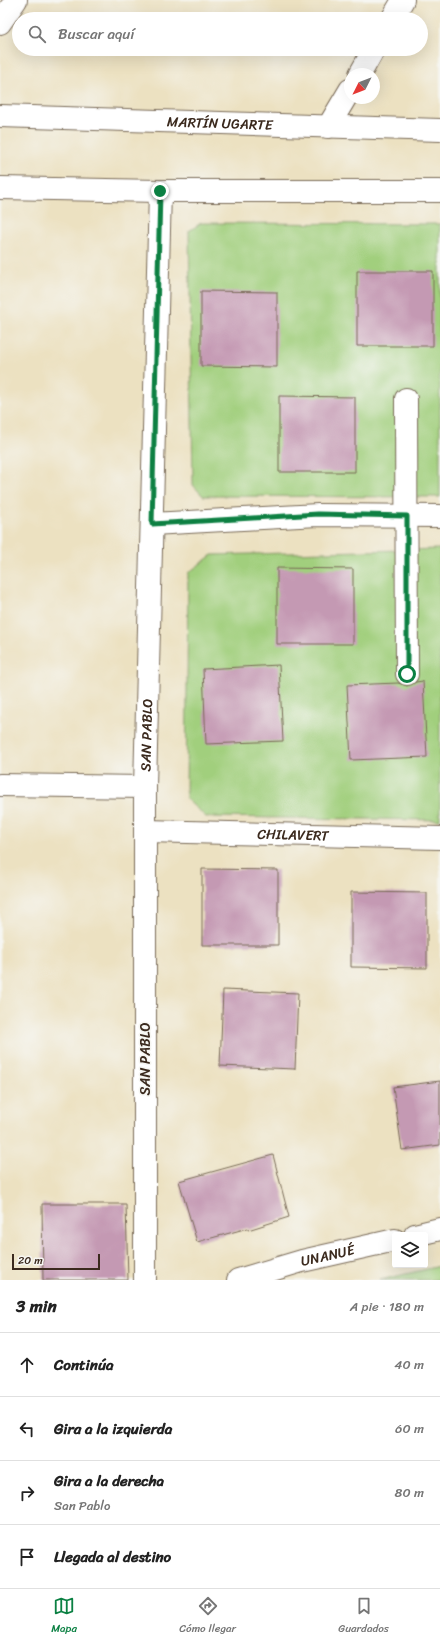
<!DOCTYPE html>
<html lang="es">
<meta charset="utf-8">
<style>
:root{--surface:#fff;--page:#f2f2f2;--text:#222;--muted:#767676;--line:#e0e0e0;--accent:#0b8043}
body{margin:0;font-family:Sriracha,sans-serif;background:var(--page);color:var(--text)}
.controls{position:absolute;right:12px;bottom:12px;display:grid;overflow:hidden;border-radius:4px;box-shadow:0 4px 16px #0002}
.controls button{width:36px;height:36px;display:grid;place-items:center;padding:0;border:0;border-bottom:1px solid var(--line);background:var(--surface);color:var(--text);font:20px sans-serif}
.compass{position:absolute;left:344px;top:68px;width:36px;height:36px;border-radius:50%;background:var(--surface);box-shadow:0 4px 16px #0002;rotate:228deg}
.scale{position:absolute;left:12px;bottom:10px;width:88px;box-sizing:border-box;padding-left:4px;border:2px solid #3b2a1e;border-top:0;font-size:11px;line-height:14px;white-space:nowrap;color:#3b2a1e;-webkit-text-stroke:3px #f6f6f2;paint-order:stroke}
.stop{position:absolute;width:12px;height:12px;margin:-9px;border:3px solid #0b8043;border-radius:50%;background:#fff}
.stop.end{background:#0b8043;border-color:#fff;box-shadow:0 1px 4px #0008}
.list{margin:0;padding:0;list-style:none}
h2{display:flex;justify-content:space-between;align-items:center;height:52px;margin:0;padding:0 16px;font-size:17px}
h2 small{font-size:13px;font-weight:400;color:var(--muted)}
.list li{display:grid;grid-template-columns:26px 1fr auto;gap:12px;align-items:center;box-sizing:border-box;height:64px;padding:0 16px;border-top:1px solid var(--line)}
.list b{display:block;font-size:15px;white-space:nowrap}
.list p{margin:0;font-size:13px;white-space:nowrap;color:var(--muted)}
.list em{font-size:13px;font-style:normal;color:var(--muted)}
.icon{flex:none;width:22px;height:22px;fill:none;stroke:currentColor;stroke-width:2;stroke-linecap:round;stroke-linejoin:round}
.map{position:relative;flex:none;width:440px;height:1280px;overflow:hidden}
.search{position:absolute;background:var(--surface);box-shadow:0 4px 16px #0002;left:12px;right:12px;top:12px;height:44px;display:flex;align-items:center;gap:10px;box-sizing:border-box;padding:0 14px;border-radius:22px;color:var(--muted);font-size:15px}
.sheet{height:308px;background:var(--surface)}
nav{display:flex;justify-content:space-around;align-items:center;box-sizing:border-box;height:56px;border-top:1px solid var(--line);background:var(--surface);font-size:11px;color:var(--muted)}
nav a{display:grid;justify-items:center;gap:2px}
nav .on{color:var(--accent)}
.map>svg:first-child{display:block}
</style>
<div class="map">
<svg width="440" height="1280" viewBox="0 0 440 1280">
<rect width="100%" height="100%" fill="#f6f6f2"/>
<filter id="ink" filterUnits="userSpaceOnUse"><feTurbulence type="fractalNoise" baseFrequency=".025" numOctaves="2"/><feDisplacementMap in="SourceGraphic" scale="8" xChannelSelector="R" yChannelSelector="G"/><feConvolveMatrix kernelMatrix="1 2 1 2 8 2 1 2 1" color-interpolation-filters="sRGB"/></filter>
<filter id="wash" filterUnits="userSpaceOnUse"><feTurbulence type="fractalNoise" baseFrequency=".012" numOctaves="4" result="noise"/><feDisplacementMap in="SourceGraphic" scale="16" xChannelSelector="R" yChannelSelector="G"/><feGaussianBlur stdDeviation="0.9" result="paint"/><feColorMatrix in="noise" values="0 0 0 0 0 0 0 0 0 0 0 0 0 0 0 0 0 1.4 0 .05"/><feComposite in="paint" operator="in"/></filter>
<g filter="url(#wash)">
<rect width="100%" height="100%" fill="#ece1c1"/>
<!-- green -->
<path fill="#a1cf7d" stroke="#6e7c4e" d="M201,223L440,224V497L203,496L193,485L189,231Z
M440,549V820L206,817L186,799L188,573L212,555Z
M440,1266V1280H380Z"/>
<g id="blocks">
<!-- building -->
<path fill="#c499b3" d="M357,271H433V346H357Z
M201,291L277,292V367L201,366Z
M279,396L355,397V472H279Z
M277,568L353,569V644H277Z
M279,665L283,741L206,744L203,669Z
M423,681L427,757L351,760L347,685L398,683L407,686L416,682Z
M202,869L278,870V945H202Z
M351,892L427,893V968L351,967Z
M223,990L298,993L295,1069L220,1066Z
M440,1081V1145L402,1150L393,1087Z
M273,1155L289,1217L248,1230V1228L197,1242L179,1181Z
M42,1204H126L128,1280H43Z"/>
</g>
</g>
<g filter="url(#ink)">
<use href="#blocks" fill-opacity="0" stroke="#796a57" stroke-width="1"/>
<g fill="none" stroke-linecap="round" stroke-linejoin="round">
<defs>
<g id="minor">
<path d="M392,19L403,0"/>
<path d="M0,23L16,0"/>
<path d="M360,74L374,49"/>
<path id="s1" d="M0,116L440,130"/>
<path d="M328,127L350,90"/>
<path d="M0,188L160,191H440"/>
<path d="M406,399L407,674"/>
<path d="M152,524L318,515L440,516"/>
<path d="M0,785L145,787"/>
<path id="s2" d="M145,831L440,838"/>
<path d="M415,1235L440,1229"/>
<path id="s3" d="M145,1280V787L160,191"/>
<path id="s4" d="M238,1280L302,1261L395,1240"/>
</g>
</defs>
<!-- minor casing -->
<use href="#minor" stroke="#796a57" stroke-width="24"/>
<!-- minor -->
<use href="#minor" stroke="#fff" stroke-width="22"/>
</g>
</g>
<g fill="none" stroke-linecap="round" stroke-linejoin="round" filter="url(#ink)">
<!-- route -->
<path stroke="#0b8043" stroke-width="5" d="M160,191L152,524L318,514L407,516V674"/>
</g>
<g text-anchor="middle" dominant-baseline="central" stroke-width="3" stroke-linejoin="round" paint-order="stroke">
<!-- street labels -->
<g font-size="14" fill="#3b2a1e" stroke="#f6f6f2">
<text stroke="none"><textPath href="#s1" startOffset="220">MARTÍN UGARTE</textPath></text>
<text stroke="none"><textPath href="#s3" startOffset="545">SAN PABLO</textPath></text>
<text stroke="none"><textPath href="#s2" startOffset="148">CHILAVERT</textPath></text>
<text transform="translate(145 1059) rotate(-90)">SAN PABLO</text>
<text stroke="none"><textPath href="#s4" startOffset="93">UNANUÉ</textPath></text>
</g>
</g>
</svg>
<div class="controls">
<button><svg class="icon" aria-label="layers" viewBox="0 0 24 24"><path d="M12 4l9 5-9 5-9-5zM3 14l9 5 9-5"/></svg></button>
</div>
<svg class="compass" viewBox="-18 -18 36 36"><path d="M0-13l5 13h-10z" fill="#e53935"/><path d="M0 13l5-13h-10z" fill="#767676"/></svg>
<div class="scale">20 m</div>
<div class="stop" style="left:407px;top:674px"></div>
<div class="stop end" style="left:160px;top:191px"></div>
<div class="search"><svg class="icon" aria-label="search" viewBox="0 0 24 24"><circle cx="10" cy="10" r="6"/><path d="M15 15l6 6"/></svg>Buscar aquí</div>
</div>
<section class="sheet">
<h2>3 min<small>A pie · 180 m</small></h2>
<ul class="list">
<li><svg class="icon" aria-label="ahead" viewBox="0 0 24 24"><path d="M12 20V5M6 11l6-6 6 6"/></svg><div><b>Continúa</b></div><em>40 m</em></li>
<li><svg class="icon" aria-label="left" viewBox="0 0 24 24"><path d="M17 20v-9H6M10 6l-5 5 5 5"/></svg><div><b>Gira a la izquierda</b></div><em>60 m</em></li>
<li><svg class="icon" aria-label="right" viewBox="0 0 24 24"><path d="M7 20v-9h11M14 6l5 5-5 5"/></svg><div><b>Gira a la derecha</b><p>San Pablo</p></div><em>80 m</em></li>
<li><svg class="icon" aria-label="arrive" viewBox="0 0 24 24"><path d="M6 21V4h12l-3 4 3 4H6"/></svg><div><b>Llegada al destino</b></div></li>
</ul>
</section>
<nav>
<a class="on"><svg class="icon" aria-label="map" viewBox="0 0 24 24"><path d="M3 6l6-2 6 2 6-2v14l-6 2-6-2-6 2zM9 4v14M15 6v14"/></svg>Mapa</a>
<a><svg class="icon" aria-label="directions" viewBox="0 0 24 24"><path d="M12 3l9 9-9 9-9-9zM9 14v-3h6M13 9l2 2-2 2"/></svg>Cómo llegar</a>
<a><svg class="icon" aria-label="saved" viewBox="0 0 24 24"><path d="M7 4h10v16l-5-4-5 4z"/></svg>Guardados</a>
</nav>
